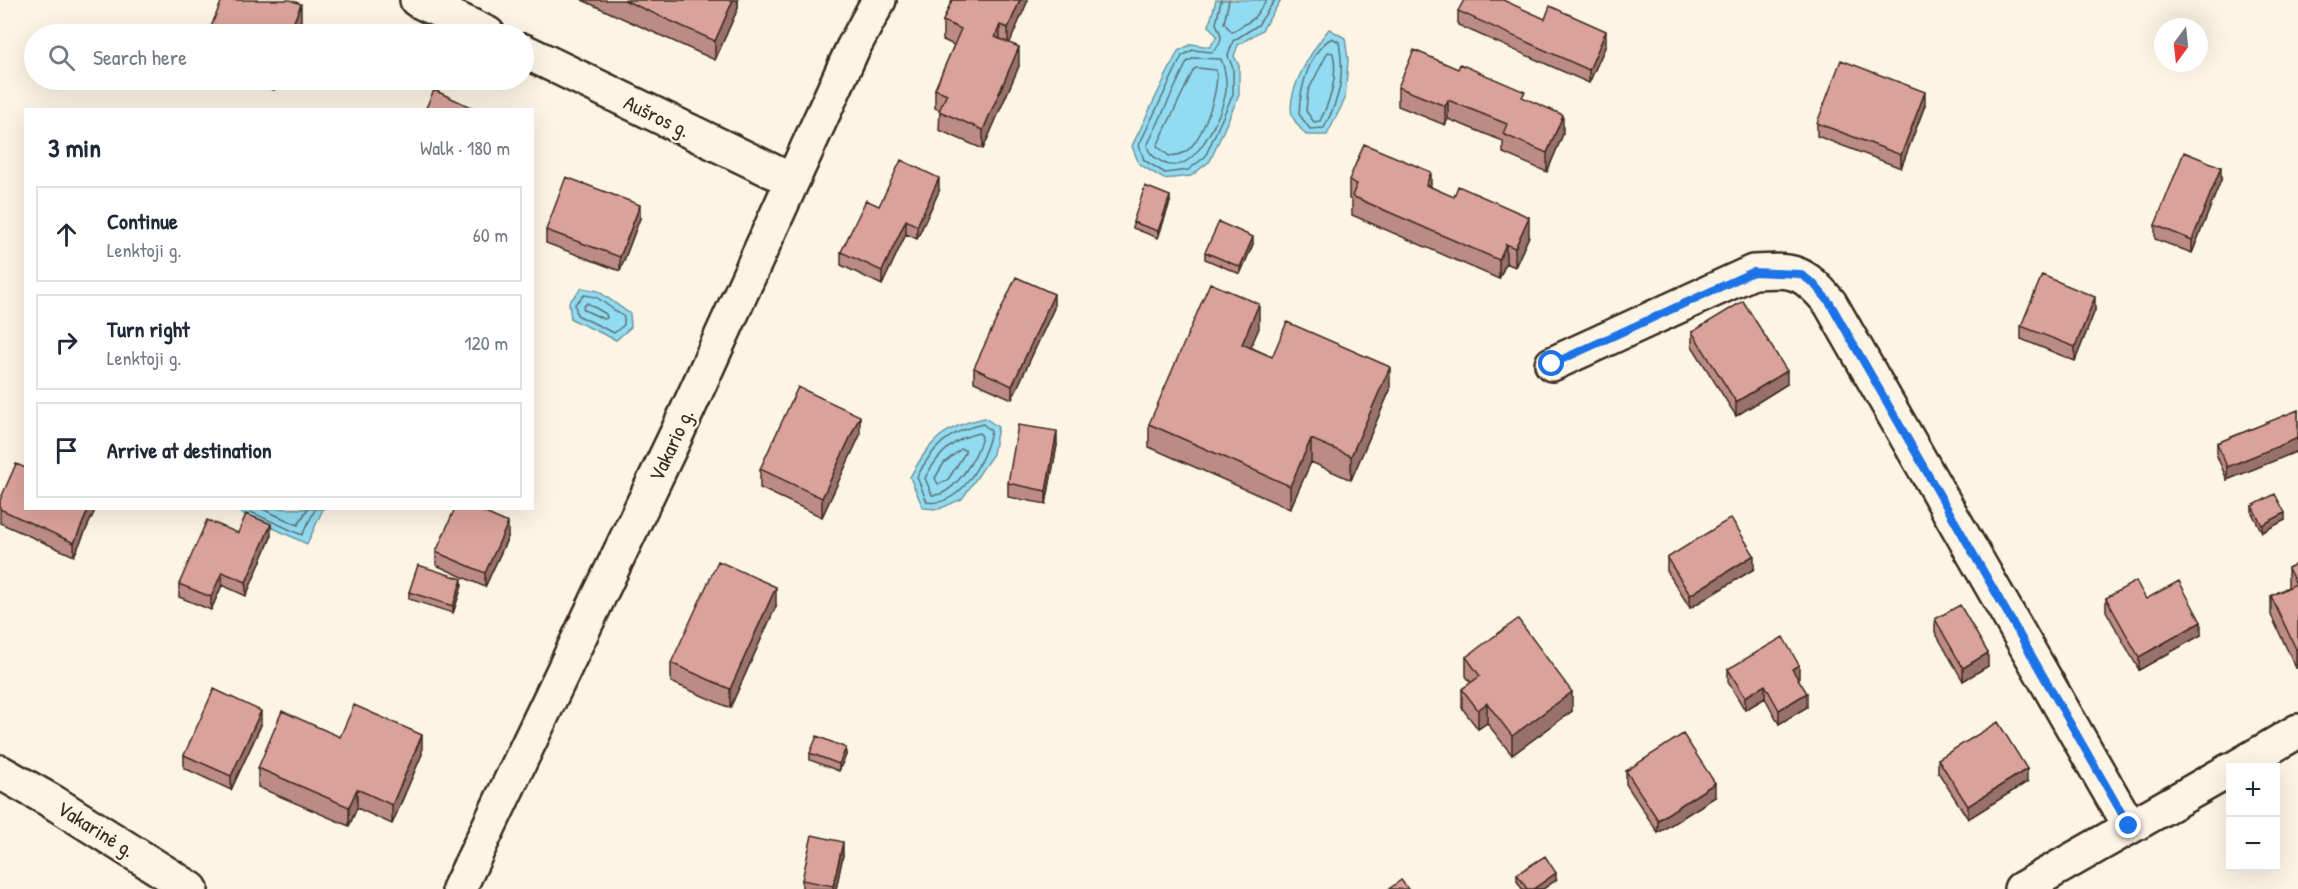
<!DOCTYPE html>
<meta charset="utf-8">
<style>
:root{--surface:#fff;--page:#f6f6f7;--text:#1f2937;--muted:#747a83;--line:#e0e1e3}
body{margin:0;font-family:"Patrick Hand",sans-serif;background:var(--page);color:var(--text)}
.controls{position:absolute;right:18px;bottom:18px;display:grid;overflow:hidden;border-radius:0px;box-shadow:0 6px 24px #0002}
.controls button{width:54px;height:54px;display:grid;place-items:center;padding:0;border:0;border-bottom:2px solid var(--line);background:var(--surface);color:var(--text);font:30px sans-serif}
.compass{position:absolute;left:2154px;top:18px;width:54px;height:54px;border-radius:50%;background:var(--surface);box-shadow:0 6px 24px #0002;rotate:195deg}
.stop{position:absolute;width:18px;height:18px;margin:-14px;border:4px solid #1a73e8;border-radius:50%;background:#fff}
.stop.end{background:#1a73e8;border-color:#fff;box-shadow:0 2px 6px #0008}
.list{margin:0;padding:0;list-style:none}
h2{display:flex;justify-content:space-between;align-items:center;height:78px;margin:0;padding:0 24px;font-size:26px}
h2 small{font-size:20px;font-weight:400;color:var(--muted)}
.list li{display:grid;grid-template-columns:39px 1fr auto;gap:18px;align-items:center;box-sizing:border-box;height:96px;margin:0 12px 12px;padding:0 12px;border:2px solid var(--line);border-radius:0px}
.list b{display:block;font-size:22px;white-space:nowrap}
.list p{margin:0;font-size:20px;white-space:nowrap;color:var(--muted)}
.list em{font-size:20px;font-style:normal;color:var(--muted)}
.icon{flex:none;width:33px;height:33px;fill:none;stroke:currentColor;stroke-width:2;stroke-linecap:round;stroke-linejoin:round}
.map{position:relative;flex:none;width:2298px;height:889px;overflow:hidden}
.search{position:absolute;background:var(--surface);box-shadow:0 6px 24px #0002;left:24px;top:24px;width:510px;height:66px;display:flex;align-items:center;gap:15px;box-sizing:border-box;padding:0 21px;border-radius:33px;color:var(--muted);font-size:22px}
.panel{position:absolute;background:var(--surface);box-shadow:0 6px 24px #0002;left:24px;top:108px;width:510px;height:402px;border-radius:0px}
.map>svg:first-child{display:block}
</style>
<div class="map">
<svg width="2298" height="889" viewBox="0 0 2298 889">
<rect width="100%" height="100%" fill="#fcf5e5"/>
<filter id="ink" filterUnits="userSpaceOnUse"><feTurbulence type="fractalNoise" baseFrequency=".0167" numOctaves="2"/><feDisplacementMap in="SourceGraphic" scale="12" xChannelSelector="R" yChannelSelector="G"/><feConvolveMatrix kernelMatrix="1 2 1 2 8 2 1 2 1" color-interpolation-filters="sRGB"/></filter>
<g filter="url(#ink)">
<!-- water -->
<path fill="#91dcf2" stroke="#6f959d" stroke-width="1.5" d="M1216,0H1281L1262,30L1238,45L1234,56L1239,66V95L1210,161L1191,176L1164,179L1139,164L1132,146L1178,51L1192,44L1210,47L1217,36L1209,26Z
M1329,29L1345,38L1348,60L1345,99L1327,135H1306C1302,130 1294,122 1292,115C1286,89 1314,48 1329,29Z
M582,288L598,291L630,314L631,327L616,340L571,319L569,302Z
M985,418L998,427L993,454L962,499L939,509L923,508L910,477C931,440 942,427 985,418Z
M231,508L323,509L307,544Z"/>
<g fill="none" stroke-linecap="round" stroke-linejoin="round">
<!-- shore -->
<path stroke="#5d7173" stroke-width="1.5" d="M1221,0L1216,24C1223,36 1223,43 1212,52L1193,50L1182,56L1139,145L1144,160L1165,173L1188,170L1205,157L1233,94V68L1228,56L1233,41L1258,25L1275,0
M1229,0L1224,23L1232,32L1253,19L1267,0
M1332,38L1339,42C1345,77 1340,97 1324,128L1310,129L1299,114C1300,89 1309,51 1332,38Z
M1328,52L1333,53C1338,77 1331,99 1320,121L1314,122L1306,111L1308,91Z
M1194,58L1221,59C1225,69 1227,79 1226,91C1223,113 1193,181 1162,162C1154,157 1150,155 1147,146L1187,62Z
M1197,68L1216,70C1220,89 1204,133 1191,147C1185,154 1178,155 1169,156L1157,146L1194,69Z
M584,295L596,297L624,317V325L614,333L577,315L575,304Z
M587,303L606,314L607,318L604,319L584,310L583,307Z
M983,424L991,431C986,458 961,508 927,502L917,477C932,447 949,431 983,424Z
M979,433L982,436C979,454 954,497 932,495L925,478C937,455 954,438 979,433Z
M961,449L965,450V453L947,481L938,484L935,478L944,463Z
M242,508L302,535L316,508
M260,508L298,525L308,508"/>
<defs>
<path id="minor" d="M417,0L488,34
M524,51L791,180
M1552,364L1753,272C1795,270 1802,270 1830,303L2129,826
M2235,768L2298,731
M0,772L53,802L191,889
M459,889L678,431L853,48L879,0
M2021,889L2230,770"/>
</defs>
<!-- minor casing -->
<use href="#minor" stroke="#3b2a1e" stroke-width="38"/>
<!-- minor -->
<use href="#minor" stroke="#fcf5e5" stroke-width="33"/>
</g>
<!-- wall -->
<path fill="#bc8b85" stroke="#3b2a1e" stroke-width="1.5" d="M582,0H738V8L715,60Z
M952,0H1028L1009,43L1019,66L983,149L939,130L940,110L935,108V89L954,45L943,40V21Z
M1458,11L1606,45L1589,83L1458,25Z
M247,80H279L274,90Z
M1398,87L1525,99L1563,134L1547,172L1503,153V141L1448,119L1445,125L1398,106Z
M1925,105L1901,168L1817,136V123Z
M1349,180L1431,187L1529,236L1515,267L1506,263L1499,279L1352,215V200L1349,199Z
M2221,180L2192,253L2155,239V225Z
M939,191L917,239L906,234L882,285L841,265V252Z
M1170,202L1158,238L1133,228V222Z
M640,218L620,271L546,243V230Z
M1253,244L1240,274L1205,259V252Z
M1054,308L1012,399L974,382V368Z
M2095,310L2075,361L2021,339V326Z
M1259,328L1250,347L1272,357L1390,390L1351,480L1311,462L1290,509L1149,447V424Z
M1692,332L1787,384L1736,416L1692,346Z
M2298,410V451L2227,480L2217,456V443Z
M860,435L822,517L760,488V469Z
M1057,445L1046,504L1008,497V483Z
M0,500L94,508V512L74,556L0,523Z
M2252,506L2285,520L2262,532L2252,513Z
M238,533L271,537L246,596L222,585L211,610L179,597V584Z
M508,537L485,587L436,565V552Z
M1667,558L1754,569L1690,608L1667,571Z
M2298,563V668H2296L2271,615V596L2288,587V568Z
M462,586L453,613L409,599V592Z
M2106,598L2146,599L2201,635L2139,670L2106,611Z
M776,606L730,708L671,682V663Z
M1935,619L1988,666L1963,681L1935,632Z
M1466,657L1572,711L1512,755L1487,723L1478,729L1462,708V689L1471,683L1466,676Z
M1728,669L1799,679H1798L1807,707L1779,724L1765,698L1745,710L1728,682Z
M261,725L231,790L184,768V755Z
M340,737L422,754L392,824L357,808L349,826L258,787V768Z
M810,753L846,755L839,771L810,760Z
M1938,759L2027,782L1968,819L1938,772Z
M1626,771L1715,797L1658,833L1626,784Z
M843,855L836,889H802V880Z
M1517,874L1556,880L1543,889H1522L1517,881Z"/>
<!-- shaded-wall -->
<path fill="#99716c" stroke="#3b2a1e" stroke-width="1.5" d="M733,0H738V8L715,60V41Z
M1020,0H1028L1008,47V28Z
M301,4V24L297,34H289Z
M1000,25V44L995,37Z
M1606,31V45L1589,83V70Z
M1019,47V66L983,149V130Z
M274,80H279L274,90Z
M1925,92V105L1901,168V155Z
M1448,100V119L1445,125V106Z
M1563,115V134L1547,172V153Z
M2221,167V180L2192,253V240Z
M1431,172V191L1426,185Z
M939,178V191L917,239V226Z
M1170,196V202L1158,238V231Z
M640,205V218L620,271V257Z
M1529,217V236L1515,267V248Z
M906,220V234L882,285V271Z
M1253,237V244L1240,274V267Z
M1506,244V263L1499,279V260Z
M1054,294V308L1012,399V386Z
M2095,297V310L2075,361V347Z
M1259,304V328L1242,367V344Z
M1390,367V390L1351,480V456Z
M1787,371V384L1736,416V402Z
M860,416V435L822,517V498Z
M1057,431V445L1046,504V491Z
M2298,438V451L2227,480V467Z
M1311,439V462L1290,509V486Z
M89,508H94V512L74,556V543Z
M2285,513V520L2262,532V525Z
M508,523V537L485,587V573Z
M271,524V537L246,596V582Z
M1754,555V569L1690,608V595Z
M222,572V585L211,610V597Z
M462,579V586L453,613V606Z
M776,587V606L730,708V689Z
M2201,622V635L2139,670V657Z
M2296,649H2298V668H2296Z
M1988,653V666L1963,681V668Z
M1799,665V679L1792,683V669Z
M1765,685V698L1745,710V697Z
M1572,692V711L1512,755V736Z
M1807,693V707L1779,724V710Z
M1487,703V723L1478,729V710Z
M261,711V725L231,790V776Z
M422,735V754L392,824V805Z
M846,748V755L839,771V764Z
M2027,769V782L1968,819V806Z
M1715,783V797L1658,833V820Z
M357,789V808L349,826V807Z
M843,842V855L836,889H833Z
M1556,873V880L1543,889H1533Z"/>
<!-- building -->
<path fill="#dba29b" stroke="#3b2a1e" stroke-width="1.5" d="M222,0H290L301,4L289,34H208Z
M624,0H733L715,41Z
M952,0H1020L1008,28L1000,25L995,37L1019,47L983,130L939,111L947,94L935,89L961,29L943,21Z
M1464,0H1503L1545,19L1550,6L1606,31L1589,70L1458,11Z
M1414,50L1458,69L1460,64L1525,92L1522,97L1563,115L1547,153L1503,134L1507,124L1448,100L1445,106L1398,87Z
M1841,60L1925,92L1901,155L1817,123Z
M434,90L477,110H425Z
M1364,144L1431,172L1426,185L1454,197L1458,186L1529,217L1515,248L1506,244L1499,260L1352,196L1357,184L1349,180Z
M2184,152L2221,167L2192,240L2155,225Z
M901,160L939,178L917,226L906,220L882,271L841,252L866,200L879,206Z
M566,177L640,205L620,257L546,230Z
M1145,186L1170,196L1158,231L1133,222Z
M1219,222L1253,237L1240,267L1205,252Z
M2042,275L2095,297L2075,347L2021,326Z
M1016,277L1054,294L1012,386L974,368Z
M1210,283L1259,304L1242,344L1272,357L1287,322L1390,367L1351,456L1311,439L1290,486L1149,424Z
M1743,301L1787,371L1736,402L1692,332Z
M798,387L860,416L822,498L760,469Z
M2298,410V438L2227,467L2217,443Z
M1018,425L1057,431L1046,491L1008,483Z
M16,464L26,468V508H89L74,543L0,509V500Z
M2275,494L2285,513L2262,525L2252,506Z
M455,508H474L508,523L485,573L436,552Z
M246,514L271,524L246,582L222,572L211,597L179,584L207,520L238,533Z
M1731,518L1754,555L1690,595L1667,558Z
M718,561L776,587L730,689L671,663Z
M2298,563V649H2296L2271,596L2296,584L2288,568Z
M418,565L462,579L453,606L409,592Z
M2136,581L2146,599L2179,581L2201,622L2139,657L2106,598Z
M1960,605L1988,653L1963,668L1935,619Z
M1518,619L1572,692L1512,736L1487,703L1478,710L1462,689L1480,676L1466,657Z
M1783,637L1799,665L1792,669L1807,693L1779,710L1765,685L1745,697L1728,669Z
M214,689L261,711L231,776L184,755Z
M354,705L422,735L392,805L357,789L349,807L258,768L282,711L340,737Z
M1998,722L2027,769L1968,806L1938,759Z
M1683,734L1715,783L1658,820L1626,771Z
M817,736L846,748L839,764L810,753Z
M812,835L843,842L833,886L802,880Z
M1545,856L1556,873L1533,889H1527L1517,874Z
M1401,880L1408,889H1389Z"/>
</g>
<g fill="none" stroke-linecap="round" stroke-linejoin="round" filter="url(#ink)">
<!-- route -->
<path stroke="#1a73e8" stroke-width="8" d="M1552,364L1753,272L1800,274L1813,283L1830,303L2129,826"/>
</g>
<g text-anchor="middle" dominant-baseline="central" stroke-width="5" stroke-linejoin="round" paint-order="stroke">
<!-- street labels -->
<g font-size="21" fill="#3b2a1e" stroke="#fcf5e5">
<text transform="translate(657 116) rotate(26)">Aušros g.</text>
<text transform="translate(671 445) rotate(-65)">Vakario g.</text>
<text transform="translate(96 829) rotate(32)">Vakarinė g.</text>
</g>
</g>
</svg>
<div class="controls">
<button>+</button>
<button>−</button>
</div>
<svg class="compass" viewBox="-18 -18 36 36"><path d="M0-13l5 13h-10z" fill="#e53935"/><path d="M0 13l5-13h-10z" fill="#747a83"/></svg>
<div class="stop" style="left:1552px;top:364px"></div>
<div class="stop end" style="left:2129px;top:826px"></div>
<div class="search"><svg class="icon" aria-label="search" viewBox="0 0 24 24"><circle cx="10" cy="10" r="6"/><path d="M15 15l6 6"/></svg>Search here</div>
<section class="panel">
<h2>3 min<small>Walk · 180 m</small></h2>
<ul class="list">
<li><svg class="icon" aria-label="ahead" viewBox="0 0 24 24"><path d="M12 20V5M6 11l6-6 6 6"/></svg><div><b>Continue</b><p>Lenktoji g.</p></div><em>60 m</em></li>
<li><svg class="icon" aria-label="right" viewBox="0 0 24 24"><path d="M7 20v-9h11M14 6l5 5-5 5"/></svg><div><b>Turn right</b><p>Lenktoji g.</p></div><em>120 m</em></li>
<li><svg class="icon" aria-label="arrive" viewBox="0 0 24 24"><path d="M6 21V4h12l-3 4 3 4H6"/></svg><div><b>Arrive at destination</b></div></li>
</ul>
</section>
</div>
